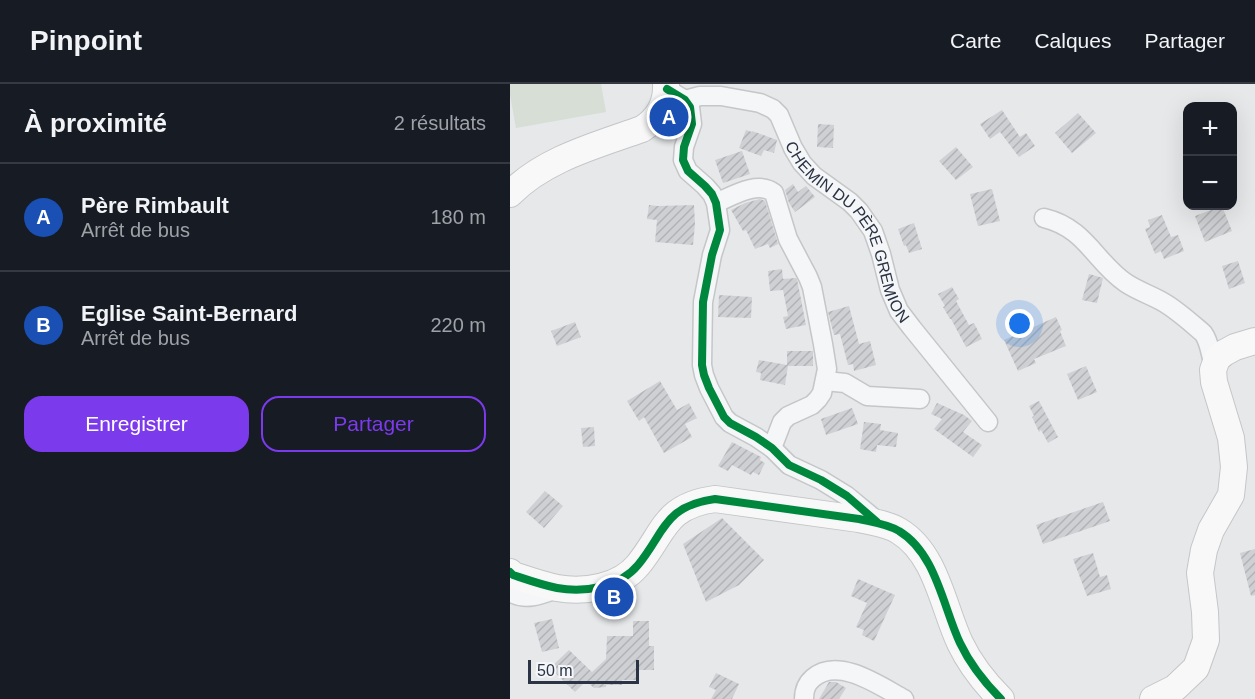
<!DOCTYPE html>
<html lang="fr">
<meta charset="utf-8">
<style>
:root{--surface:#171b24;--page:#20242c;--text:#f1f3f6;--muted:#9ea1a6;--line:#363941;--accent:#7c3aed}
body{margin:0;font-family:Arial,sans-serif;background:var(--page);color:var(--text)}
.controls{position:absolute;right:18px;top:18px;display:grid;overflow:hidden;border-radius:12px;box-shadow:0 6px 24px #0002}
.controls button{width:54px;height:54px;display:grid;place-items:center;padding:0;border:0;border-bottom:2px solid var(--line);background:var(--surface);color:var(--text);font:30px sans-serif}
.scale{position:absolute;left:18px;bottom:15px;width:111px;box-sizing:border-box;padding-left:6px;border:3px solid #2b3445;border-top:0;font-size:16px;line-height:21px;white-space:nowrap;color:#2b3445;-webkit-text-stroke:4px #f4f6f9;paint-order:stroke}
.you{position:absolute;left:510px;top:240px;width:21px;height:21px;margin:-15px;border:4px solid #fff;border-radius:50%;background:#1a73e8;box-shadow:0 0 0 9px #1a73e833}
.badge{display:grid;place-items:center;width:39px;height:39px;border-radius:50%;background:var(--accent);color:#fff;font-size:20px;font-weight:700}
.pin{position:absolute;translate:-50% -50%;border:3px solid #fff;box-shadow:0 2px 6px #0006}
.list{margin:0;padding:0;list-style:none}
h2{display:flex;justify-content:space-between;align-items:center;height:78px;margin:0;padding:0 24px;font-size:26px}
h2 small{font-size:20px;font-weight:400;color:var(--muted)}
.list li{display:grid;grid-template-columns:39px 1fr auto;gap:18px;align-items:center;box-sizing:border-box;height:108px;padding:0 24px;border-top:2px solid var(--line)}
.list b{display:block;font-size:22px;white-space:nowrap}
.list p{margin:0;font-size:20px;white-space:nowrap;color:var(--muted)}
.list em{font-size:20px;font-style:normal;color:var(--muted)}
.actions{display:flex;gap:12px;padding:18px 24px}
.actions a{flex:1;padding:14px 0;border:2px solid var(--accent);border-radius:18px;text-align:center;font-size:21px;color:var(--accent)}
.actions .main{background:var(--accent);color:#fff}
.map{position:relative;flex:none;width:745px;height:615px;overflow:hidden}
header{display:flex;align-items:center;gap:36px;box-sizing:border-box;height:84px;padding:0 30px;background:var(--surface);border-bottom:2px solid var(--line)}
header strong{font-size:28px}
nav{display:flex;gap:33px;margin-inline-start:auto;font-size:21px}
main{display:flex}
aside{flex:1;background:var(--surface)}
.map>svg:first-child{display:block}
</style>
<header>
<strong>Pinpoint</strong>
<nav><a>Carte</a><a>Calques</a><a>Partager</a></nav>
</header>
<main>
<aside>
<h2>À proximité<small>2 résultats</small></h2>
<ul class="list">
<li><span class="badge" style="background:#1a4fb4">A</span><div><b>Père Rimbault</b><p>Arrêt de bus</p></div><em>180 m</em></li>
<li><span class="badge" style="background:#1a4fb4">B</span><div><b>Eglise Saint-Bernard</b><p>Arrêt de bus</p></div><em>220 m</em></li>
</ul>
<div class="actions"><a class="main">Enregistrer</a><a>Partager</a></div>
</aside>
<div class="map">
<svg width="745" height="615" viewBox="0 0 745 615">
<defs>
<pattern id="building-hatch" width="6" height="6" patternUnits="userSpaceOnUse" patternTransform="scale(1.5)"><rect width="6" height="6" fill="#ced0d3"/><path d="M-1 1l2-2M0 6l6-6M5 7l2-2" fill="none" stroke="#b1b3b6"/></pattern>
</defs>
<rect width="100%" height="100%" fill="#e6e8ea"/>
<!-- garden -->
<path fill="#d6ded6" d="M0,0H91L96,28L6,44L0,11Z"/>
<!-- building -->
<path fill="url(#building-hatch)" d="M492,26L510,53L516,49L525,62L509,73L490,48L480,55L470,40Z
M568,29L586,49L562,69L545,49Z
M308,40L324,41L323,64L307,63Z
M236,46L242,48V47L267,56L264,69L254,66L251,72L229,64Z
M446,63L463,83L446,96L429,77Z
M232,67L240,90L213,99L205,76Z
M283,100L288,108L296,102L305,113L285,128L279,119L275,106Z
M482,105L490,137L468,142L460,110Z
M250,115L255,117L268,160L260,164L258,160L245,165L236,146L233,147L221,126L235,119Z
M139,121L148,122L184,121L185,140L183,161L145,158L147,136L137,135Z
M712,122L722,147L695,158L685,132Z
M652,131L661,153L668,151L674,167L654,175L651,167L645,170L635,145L640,143L638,136Z
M404,139L412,165L399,169L396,161L394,162L388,145Z
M728,177L735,199L719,205L712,182Z
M272,185L273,195L286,194L287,195L296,241L276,245L273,233L278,232L273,206L260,207L258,187Z
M579,190L593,194L587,219L572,216Z
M442,203L449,215L446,217L459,241L464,239L472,255L456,263L441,235H440L433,223L435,222L428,210Z
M209,211L242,213L241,234L208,233Z
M339,222L349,260L360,257L366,281L344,287L343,280L338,281L330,250L324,251L318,228Z
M546,233L552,246L550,247L556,262L524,275L526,279L508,287L494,256Z
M65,238L71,253L47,262L41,247Z
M277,267H303V282H278L275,301L250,296L251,289L246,288L249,276L277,281Z
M576,282L587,308L568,316L557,290Z
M150,297L167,326L179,319L187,334L175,340L182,353L154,369L134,333L129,337L117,317Z
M529,317L548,353L538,359L531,346L529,348L522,333L524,332L519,322Z
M427,319L454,331L462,337L453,348L472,361L463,373L424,345L432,335L421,330Z
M342,324L348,340L316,351L311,335Z
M354,338L371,340L370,346L388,349L386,363L367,361L366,368L350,365Z
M84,343L85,362L73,363L71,344Z
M222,358L251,373L250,376L255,379L249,391L243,388L241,391L222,381L218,387L208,382Z
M35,407L53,422L34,444L16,428Z
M593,418L600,437L533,460L526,441Z
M212,434L254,476L229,501L196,518L173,460Z
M745,465V511L741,512L730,469Z
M583,469L590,493L597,491L601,505L577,512L563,475Z
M348,495L385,511L364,557L352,551L354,546L346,543L357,519L341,512Z
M42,535L49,564L32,568L24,539Z
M123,537H139V562H144V586H129V596H112V601H96V603L84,604L76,597L65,608L40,584L59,566L82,588L96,575L97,552H123Z
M206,589L229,600L222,615H201L206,606L199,603Z
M319,598H326L336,604L329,615H309Z"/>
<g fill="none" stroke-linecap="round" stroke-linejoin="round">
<defs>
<g id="street">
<path d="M157,5L175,16L180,23L182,40L174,63L173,76L178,87L195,102L202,110L206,119L210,146L202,171L193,218L192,281L194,291L199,304L214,333L220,339L246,353L262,364L279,381L311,396L337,412L366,436"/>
<path id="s1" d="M175,16L190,12H211L250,19L263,25L269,31L283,64L292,79L304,92L340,118L349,127L363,147L371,170L380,206L389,227L402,244L478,338"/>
<path d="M206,119C222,112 248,96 264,109L278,155L298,193L302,203L313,260L317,285L312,309L308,315L302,321L278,332L272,338L262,364"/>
<path d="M534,134C576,144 585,178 616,199C628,207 641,211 653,218C667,226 680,238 693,249C700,258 700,270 704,281"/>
<path d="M315,297L335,299L357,312L410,315"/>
<path d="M0,508C16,518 33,510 49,504"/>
<path d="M294,615C294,606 296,600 303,594C328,572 370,602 394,615"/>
</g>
<path id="secondary" d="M0,110C34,75 87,61 132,45C148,35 157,20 156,0
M0,488L3,491C18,496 32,501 47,504C75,509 110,503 128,481C155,448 154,422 205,415L349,435C362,438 378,440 389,447C426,469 433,523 450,559C460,580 475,599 491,615
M643,615L665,604L686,584L696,556L695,528L690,489L694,466L701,446L721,411L724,383L721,354L704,298L703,286L707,275L714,269L725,263L745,257"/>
</defs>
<!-- street casing -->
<use href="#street" stroke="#c4c6c8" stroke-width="21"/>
<!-- secondary casing -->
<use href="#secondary" stroke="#c4c6c8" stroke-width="28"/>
<!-- street -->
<use href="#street" stroke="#f5f6f7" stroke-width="18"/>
<!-- secondary -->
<use href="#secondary" stroke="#f8f8f8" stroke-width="26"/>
<defs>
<path id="cycleway" d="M157,5L175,16L180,23L182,40L174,63L173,76L178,87L195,102L202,110L206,119L210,146L202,171L193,218L192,281L194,291L199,304L214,333L220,339L246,353L262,364L279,381L311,396L337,412L367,438
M0,488L3,491C18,496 32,501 47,504C75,509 110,503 128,481C155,448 154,422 205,415L349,435C362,438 378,440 389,447C426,469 433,523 450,559C460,580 475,599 491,615"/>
</defs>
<!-- cycleway casing -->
<use href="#cycleway" stroke="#f4f6f9" stroke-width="11"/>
<!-- cycleway -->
<use href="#cycleway" stroke="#00873e" stroke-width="8"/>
</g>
<g text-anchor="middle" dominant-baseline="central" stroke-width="4.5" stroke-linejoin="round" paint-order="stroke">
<!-- street labels -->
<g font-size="16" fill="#2b3445" stroke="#f4f6f9">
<text stroke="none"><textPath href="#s1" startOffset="238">CHEMIN DU PÈRE GREMION</textPath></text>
</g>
</g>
</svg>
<div class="controls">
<button>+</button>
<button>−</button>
</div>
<div class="scale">50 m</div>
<div class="you"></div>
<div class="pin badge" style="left:159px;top:33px;background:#1a4fb4">A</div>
<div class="pin badge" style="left:104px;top:513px;background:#1a4fb4">B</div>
</div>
</main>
